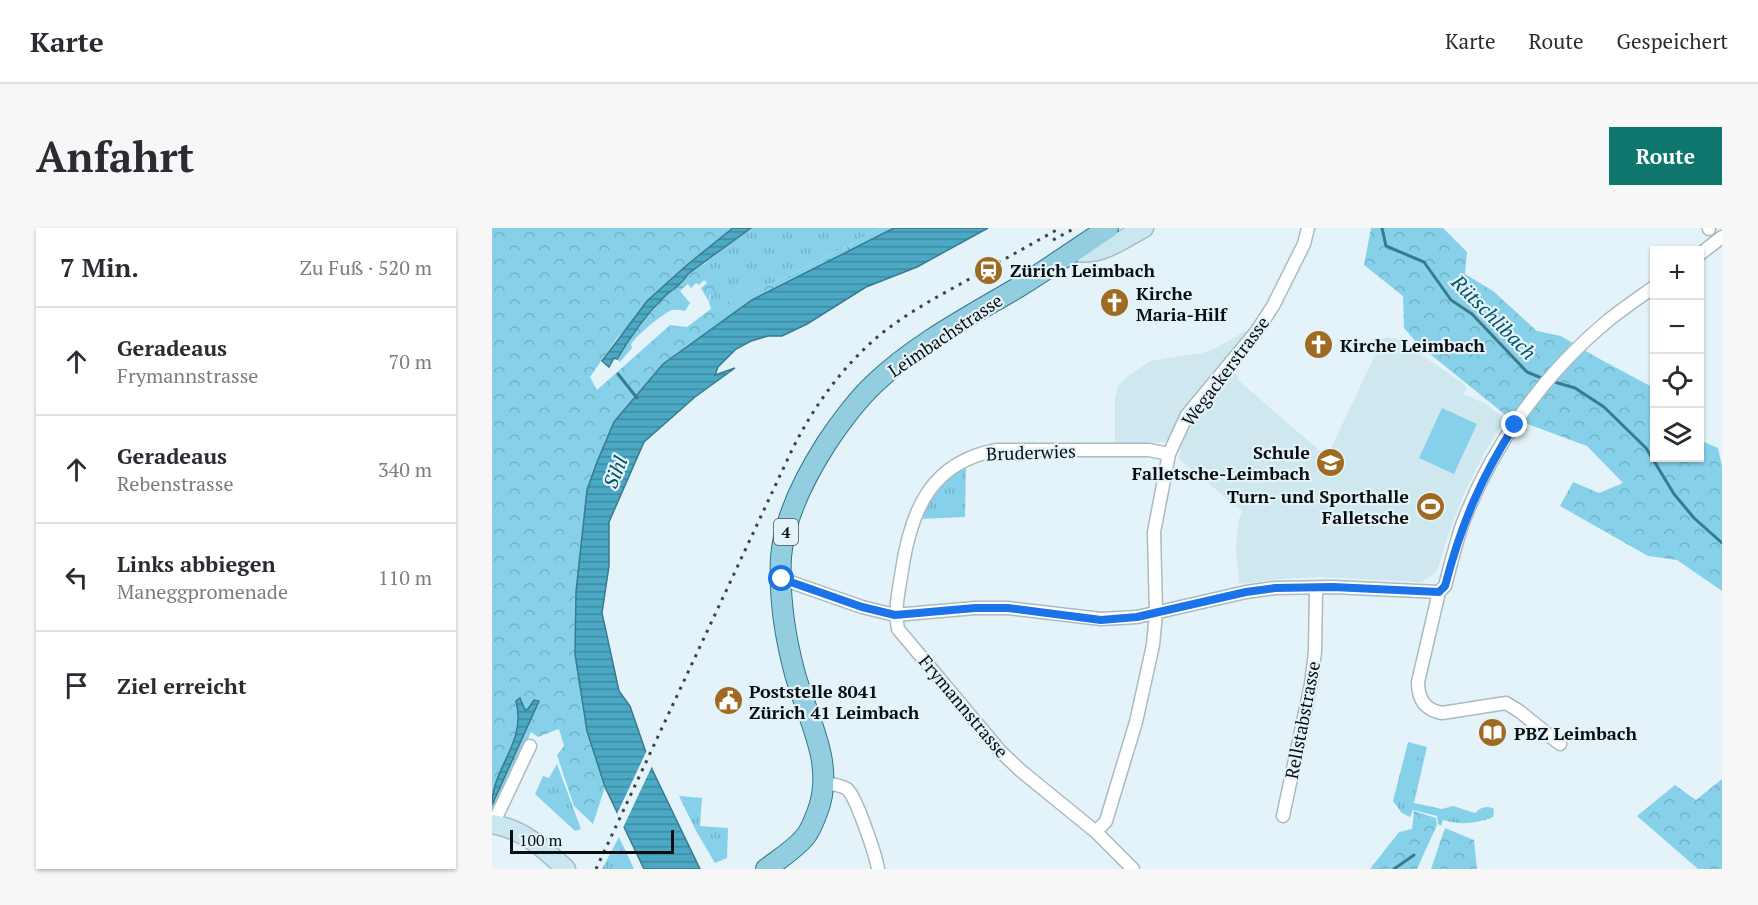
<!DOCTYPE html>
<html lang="de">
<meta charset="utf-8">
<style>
:root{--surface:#fff;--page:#f7f7f7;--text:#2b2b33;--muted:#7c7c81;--line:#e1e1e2;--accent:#0f766e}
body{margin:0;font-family:"PT Serif",serif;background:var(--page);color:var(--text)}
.controls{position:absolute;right:18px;top:18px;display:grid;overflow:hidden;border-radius:0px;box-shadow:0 2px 4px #0004}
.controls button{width:54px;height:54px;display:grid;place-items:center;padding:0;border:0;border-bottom:2px solid var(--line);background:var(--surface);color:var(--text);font:30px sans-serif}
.scale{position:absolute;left:18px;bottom:15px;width:164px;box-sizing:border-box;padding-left:6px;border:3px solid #090e0f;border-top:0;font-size:16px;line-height:21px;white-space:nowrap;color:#090e0f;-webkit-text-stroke:4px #e3f3f9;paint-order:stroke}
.stop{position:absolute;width:18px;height:18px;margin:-14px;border:4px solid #1a73e8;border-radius:50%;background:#fff}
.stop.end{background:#1a73e8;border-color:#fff;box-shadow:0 2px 6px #0008}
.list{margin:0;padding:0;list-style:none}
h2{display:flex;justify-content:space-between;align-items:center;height:78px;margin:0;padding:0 24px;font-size:26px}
h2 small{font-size:20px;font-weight:400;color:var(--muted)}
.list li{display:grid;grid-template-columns:39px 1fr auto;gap:18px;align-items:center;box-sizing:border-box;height:108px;padding:0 24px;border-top:2px solid var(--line)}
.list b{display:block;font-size:22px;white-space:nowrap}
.list p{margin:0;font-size:20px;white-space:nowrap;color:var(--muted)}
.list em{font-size:20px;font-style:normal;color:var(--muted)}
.icon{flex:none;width:33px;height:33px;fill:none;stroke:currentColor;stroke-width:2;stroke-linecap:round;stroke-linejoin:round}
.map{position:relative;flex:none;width:1230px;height:641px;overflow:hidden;border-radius:0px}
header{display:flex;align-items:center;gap:36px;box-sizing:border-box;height:84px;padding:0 30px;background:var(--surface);border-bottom:2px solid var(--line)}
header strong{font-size:28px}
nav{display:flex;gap:33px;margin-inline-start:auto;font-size:21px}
.intro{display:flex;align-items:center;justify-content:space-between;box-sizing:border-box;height:144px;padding:0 36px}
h1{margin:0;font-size:42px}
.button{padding:15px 27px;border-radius:0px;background:var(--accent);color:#fff;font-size:21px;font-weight:700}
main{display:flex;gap:36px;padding:0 36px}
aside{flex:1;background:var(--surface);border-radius:0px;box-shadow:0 2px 4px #0004}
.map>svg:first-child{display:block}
</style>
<header>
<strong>Karte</strong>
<nav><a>Karte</a><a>Route</a><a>Gespeichert</a></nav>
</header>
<div class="intro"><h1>Anfahrt</h1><a class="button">Route</a></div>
<main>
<aside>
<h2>7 Min.<small>Zu Fuß · 520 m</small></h2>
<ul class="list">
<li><svg class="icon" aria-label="ahead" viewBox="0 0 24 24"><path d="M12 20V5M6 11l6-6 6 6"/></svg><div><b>Geradeaus</b><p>Frymannstrasse</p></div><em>70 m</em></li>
<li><svg class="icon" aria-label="ahead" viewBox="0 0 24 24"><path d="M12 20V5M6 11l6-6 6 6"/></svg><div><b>Geradeaus</b><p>Rebenstrasse</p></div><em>340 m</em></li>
<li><svg class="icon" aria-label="left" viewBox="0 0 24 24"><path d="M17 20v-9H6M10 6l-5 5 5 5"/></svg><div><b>Links abbiegen</b><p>Maneggpromenade</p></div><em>110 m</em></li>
<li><svg class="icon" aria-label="arrive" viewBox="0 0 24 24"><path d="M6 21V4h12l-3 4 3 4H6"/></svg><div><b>Ziel erreicht</b></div></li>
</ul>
</aside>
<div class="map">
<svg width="1230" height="641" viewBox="0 0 1230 641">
<defs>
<pattern id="grass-tufts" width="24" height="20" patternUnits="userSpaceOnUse" patternTransform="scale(1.5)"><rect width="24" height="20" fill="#86d1e9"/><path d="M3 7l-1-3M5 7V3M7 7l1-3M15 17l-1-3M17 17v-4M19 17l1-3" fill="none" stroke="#72b2c7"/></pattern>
<pattern id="forest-crowns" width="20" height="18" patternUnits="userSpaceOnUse" patternTransform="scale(1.5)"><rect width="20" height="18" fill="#86d1e9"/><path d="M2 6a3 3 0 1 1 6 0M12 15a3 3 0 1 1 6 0" fill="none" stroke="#72b2c7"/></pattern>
<pattern id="water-rules" width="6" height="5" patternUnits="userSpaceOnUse" patternTransform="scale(1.5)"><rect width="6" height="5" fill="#4ca9c5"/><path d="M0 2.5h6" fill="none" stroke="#3d889e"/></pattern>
</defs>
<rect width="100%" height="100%" fill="#e3f3f9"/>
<!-- built -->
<path fill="#cfe7ef" d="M753,103H761L674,214L623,216V170L626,158L632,151L658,133L710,125L724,120Z
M897,109L908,112L972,156L975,161L971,166L994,176L1013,191L992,226L974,261L958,301L945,343L930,354L826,349L789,351L747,356L744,323L746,294L750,283L687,231L689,215L700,193L711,177L741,144L747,149L746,152L835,229L891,110Z"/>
<!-- grass -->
<path fill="url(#grass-tufts)" d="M259,0H387L358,17L290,51L219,81L217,74L224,50L212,36Z
M474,238L473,289L428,291L435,279L433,278L453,253Z
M916,514L935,519L922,575L950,581L961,578L983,585C988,579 996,577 1002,581L1001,589C985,596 967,597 951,592L949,598L946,596L945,588L921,582L918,589L910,585L901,573Z
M65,536L89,601L83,603L43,566L51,548L57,550Z
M187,568L210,570L208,598L236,600L235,630L223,635L204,603Z
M127,609L142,641H110Z"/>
<!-- forest -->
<path fill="url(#forest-crowns)" d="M0,0H241L196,35L125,110L98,149L105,162L178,97L195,99L220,80L290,51L358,17L387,0H402L211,108L171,136L122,194L95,262L84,364L83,426L95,503L113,559L101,596L82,578L65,527L72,518L67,501L46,509L39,504L10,572L0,584Z
M879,0H951L975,24L973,46L1001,63L1045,103L1069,108L1104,129L1162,160V230H1208V212L1226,220L1230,238V363L1185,332L1156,328L1068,278L1081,254L1107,265L1131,255L1095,218L1016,189L928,118L912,100L911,68L872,37Z
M212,36L224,49L225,62L218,67L217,74L209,60L215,55L212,52L207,57L204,55L199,60L196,56L188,63L198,75L193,83C188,82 182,81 178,83C168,88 145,107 139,116L140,120L128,134L125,131L137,111L173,68L193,52L196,46Z
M1230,551V641H1206L1145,588L1183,557L1204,572Z
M922,583L944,590L945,597L925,641H878L907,604L920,601Z
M953,600L982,612L985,641H939Z"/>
<!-- garden -->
<path fill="#86d1e9" d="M950,180L985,196L962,246L927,230Z
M913,529L931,533L924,563L907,559Z"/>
<!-- water -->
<path fill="url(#water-rules)" stroke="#387a8e" stroke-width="1.5" d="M241,0H259L196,46C191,56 180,61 172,69C153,88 138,109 125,131L122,130L117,139L110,133L155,73L196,36Z
M402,0H496L425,39L374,59L315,96L290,108H276L259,113L244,121L226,139L223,147L243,140L203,169L152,214L117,294V338L110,385L127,463L138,478L159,539L208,641H152L113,559L95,503L83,426L84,364L95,262L105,234L122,194L171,136L260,72Z
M28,470L33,482L36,481L42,472L47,473L0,577C0,539 35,515 24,473Z"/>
<!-- pier -->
<path fill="#e3f3f9" d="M156,520L161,536L130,602L124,588Z"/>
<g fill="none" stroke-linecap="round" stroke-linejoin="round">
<!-- stream -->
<path stroke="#387a8e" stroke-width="3" d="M890,0L894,18L932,34L959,72L980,86L1035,144L1052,151
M126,146L145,170
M1059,153L1083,160L1112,179L1154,220L1182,266L1202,290L1230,315
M902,641L922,627"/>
<defs>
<path id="street" d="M1217,0V1
M1208,26L1230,9
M290,351L370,379L403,387L483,380H516L609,391L645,389L754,364L783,360L841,359L947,364
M1068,516L1027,483L1014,475L950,485C933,482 926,471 926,454L947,364L953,358C958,339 963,319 969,300C998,220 1052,145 1118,91C1132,80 1148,69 1162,59
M332,555C340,556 349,557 355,561C364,568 384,628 386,641
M791,588L819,456L823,424L824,360
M1,596L38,518
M604,604L614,593L644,494L661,417L664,385L662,304L677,226L695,187L764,104L781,78L812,16L816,0
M641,641L604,604L528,542L509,524L406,401C402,381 407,362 410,342C419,282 439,234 505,222H657L677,226"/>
<path id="secondary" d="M581,23C607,30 629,12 652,0
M0,596C31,601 51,620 74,641"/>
<path id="primary" d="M274,641C287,631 302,622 313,609C318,603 322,593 325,585C344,537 316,492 303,446C293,409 287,367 289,329C292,290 313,249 334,216C348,195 364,173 382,156C424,116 476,89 525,60C556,41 586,20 616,0"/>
</defs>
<!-- street casing -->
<use href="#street" stroke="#abbabf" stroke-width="15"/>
<!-- secondary casing -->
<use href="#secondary" stroke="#abbabf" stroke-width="21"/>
<!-- primary casing -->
<use href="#primary" stroke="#33768a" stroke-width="22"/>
<!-- street -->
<use href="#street" stroke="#fff" stroke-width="12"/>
<!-- secondary -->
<use href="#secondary" stroke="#c9e7f0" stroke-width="18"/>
<!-- primary -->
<use href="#primary" stroke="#92cee0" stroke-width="20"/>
<!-- rail -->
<path stroke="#3c4345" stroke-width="3" stroke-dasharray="3 6" stroke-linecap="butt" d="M561,12L583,0
M104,641L299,224C320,181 347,143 383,111C410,88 441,71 472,54C504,36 536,18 568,0"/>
</g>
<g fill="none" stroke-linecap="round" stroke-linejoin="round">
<!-- route -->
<path stroke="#1a73e8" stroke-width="8" d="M290,351L370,379L403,387L483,380H516L609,392L645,389L754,364L783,360L841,359L947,364L953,358C969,297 989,249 1023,197"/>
</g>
<!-- icons -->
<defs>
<symbol id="station-disc" viewBox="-11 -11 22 22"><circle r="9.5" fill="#9f6b22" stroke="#e3f3f9"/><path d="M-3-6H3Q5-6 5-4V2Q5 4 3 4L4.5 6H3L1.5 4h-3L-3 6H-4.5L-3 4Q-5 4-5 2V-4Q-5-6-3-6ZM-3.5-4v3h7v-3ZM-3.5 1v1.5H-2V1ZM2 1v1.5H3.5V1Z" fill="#fff"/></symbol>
<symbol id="church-disc" viewBox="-11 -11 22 22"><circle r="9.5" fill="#9f6b22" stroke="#e3f3f9"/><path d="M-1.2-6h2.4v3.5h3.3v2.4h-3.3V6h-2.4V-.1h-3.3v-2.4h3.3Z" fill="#fff"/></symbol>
<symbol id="school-disc" viewBox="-11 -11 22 22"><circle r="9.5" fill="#9f6b22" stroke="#e3f3f9"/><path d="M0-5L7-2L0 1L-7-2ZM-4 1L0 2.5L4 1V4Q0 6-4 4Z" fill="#fff"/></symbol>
<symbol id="stadium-disc" viewBox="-11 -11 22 22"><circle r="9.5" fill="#9f6b22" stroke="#e3f3f9"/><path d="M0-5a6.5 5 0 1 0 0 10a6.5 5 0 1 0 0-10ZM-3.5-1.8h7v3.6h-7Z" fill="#fff"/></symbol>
<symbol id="civic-disc" viewBox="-11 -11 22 22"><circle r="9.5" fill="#9f6b22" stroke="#e3f3f9"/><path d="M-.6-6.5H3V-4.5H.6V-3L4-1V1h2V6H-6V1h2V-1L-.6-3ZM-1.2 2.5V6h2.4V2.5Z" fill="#fff"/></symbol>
<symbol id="library-disc" viewBox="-11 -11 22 22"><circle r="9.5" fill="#9f6b22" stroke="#e3f3f9"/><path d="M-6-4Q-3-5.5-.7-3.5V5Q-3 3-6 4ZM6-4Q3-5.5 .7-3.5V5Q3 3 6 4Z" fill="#fff"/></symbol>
</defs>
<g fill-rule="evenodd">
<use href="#station-disc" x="480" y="26" width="33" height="33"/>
<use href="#church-disc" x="606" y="58" width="33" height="33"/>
<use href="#church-disc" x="810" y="100" width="33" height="33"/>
<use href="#school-disc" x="822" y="218" width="33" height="33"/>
<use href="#stadium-disc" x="922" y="262" width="33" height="33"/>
<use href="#civic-disc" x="220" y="456" width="33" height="33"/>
<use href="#library-disc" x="984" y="488" width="33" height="33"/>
</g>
<g text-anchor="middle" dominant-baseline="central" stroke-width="4.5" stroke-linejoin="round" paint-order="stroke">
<!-- shield labels -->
<rect fill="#e3f3f9" stroke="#4a5355" stroke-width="1.5" x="282" y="291" width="24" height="26" rx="4.5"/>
<g font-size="16" font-weight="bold" fill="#090e0f">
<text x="294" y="304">4</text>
</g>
<!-- poi labels -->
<g font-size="18" font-weight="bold" fill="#090e0f" stroke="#e3f3f9" text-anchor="start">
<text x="518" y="42">Zürich Leimbach</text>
<text x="644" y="65">Kirche<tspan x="644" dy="21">Maria-Hilf</tspan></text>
<text x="848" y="117">Kirche Leimbach</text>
<text x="818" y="224" text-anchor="end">Schule<tspan x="818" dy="21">Falletsche-Leimbach</tspan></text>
<text x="917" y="268" text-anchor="end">Turn- und Sporthalle<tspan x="917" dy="21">Falletsche</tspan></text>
<text x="257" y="463">Poststelle 8041<tspan x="257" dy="21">Zürich 41 Leimbach</tspan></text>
<text x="1022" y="505">PBZ Leimbach</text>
</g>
<!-- street labels -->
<g font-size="18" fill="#090e0f" stroke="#e3f3f9">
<text transform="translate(453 107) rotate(-34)">Leimbachstrasse</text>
<text transform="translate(733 143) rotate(-53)">Wegackerstrasse</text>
<text transform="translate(539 224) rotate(-2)">Bruderwies</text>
<text transform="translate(472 478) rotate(50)">Frymannstrasse</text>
<text transform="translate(810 492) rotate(-79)">Rellstabstrasse</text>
</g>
<!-- water labels -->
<g font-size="20" font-style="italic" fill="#005366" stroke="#e3f3f9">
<text transform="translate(1002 89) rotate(45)">Rütschlibach</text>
<text transform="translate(123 244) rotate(-68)">Sihl</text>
</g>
</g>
</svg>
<div class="controls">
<button>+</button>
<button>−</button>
<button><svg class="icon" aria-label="locate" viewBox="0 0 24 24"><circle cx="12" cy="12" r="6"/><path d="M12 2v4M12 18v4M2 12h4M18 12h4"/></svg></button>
<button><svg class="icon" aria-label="layers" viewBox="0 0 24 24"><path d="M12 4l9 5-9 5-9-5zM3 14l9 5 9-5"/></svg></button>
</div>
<div class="scale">100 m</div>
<div class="stop" style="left:290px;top:351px"></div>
<div class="stop end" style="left:1023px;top:197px"></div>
</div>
</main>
